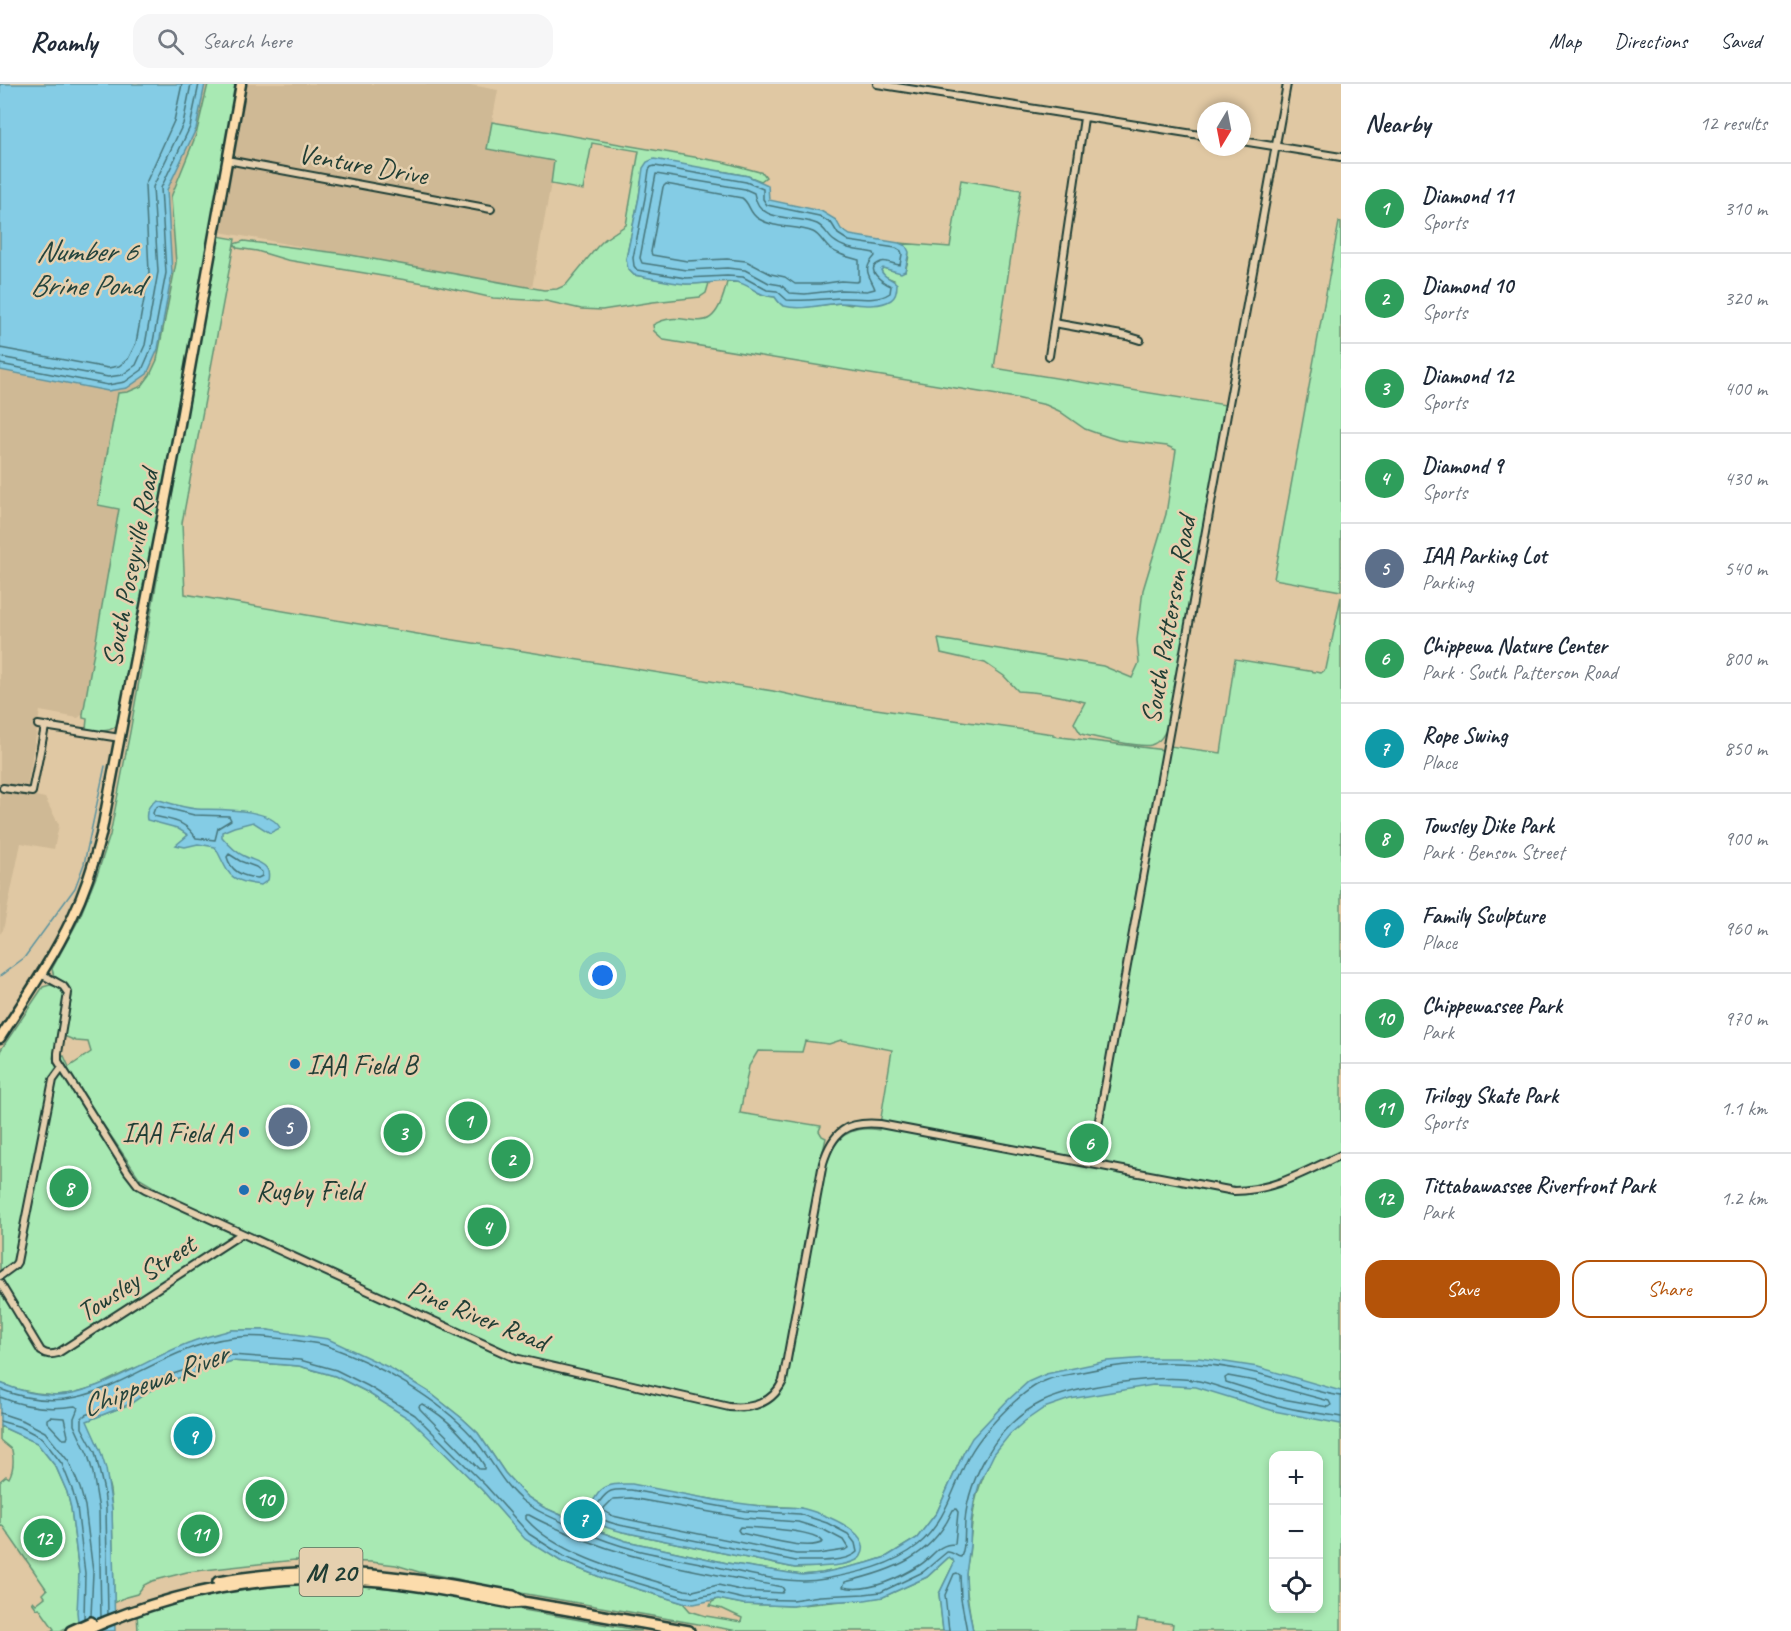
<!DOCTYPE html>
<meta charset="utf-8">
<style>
:root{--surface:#fff;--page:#f6f6f7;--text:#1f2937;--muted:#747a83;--line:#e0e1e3;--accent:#b45309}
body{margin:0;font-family:Caveat,sans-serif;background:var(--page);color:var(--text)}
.controls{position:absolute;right:18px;bottom:18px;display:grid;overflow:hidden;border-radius:12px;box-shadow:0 3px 9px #0003}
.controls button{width:54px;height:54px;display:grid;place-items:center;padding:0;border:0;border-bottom:2px solid var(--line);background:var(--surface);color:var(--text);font:30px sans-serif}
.compass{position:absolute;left:1197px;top:18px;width:54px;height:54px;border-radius:50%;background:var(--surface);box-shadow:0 3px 9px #0003;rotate:190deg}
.you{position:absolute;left:603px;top:892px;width:21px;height:21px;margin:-15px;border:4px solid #fff;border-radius:50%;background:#1a73e8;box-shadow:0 0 0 9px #1a73e833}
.badge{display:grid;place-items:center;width:39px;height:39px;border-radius:50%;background:var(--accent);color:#fff;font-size:20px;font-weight:700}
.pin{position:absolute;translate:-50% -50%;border:3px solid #fff;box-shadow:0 2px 6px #0006}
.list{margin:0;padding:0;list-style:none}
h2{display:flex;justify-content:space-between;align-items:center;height:78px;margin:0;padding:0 24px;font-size:26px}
h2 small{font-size:20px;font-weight:400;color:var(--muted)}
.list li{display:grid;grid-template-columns:39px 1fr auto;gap:18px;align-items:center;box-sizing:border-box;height:90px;padding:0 24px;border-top:2px solid var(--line)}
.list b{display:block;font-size:22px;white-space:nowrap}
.list p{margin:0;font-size:20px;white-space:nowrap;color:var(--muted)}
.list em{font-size:20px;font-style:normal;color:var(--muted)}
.actions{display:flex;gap:12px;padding:18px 24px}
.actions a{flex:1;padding:14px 0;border:2px solid var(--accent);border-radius:18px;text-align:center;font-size:21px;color:var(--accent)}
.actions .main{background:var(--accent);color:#fff}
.icon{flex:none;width:33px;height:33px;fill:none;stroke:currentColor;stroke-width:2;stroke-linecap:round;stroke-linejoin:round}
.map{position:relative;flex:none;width:1341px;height:1547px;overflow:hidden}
header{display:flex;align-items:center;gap:36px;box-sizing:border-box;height:84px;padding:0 30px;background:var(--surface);border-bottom:2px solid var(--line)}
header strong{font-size:28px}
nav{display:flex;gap:33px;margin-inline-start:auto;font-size:21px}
.search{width:420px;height:54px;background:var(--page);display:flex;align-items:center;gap:15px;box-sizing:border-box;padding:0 21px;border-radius:18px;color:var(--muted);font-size:22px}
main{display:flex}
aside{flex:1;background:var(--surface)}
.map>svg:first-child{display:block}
</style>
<header>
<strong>Roamly</strong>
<div class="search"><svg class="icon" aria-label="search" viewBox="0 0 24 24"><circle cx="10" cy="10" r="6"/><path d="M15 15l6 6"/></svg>Search here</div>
<nav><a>Map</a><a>Directions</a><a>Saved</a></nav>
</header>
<main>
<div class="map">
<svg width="1341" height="1547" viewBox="0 0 1341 1547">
<rect width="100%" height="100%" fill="#e0c8a3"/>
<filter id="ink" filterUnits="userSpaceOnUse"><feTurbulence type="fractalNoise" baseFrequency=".0167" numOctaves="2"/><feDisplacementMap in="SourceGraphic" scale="12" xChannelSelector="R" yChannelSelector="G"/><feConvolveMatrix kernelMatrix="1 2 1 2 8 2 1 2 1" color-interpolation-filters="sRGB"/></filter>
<g filter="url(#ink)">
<!-- built -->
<path fill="#cfb995" d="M0,0H208L196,51L171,113L176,179L157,276L150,291L142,302L128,308L118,309L98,421L119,425L83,630L78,634L40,627L26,710L45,714L59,741L54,765L21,759L3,846L0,850Z
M246,0H466L498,6L487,65L555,77L532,204L220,148Z"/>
<!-- green -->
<path fill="#a8e9b3" stroke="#649374" stroke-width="1.5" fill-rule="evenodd" d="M208,0H236L199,209L129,583L116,642C108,649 96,647 86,645L87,635L83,634V630L119,425L98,421L118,309L128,308L142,302L150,291L157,276L176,179L171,113L196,51Z
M492,38L723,78L763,89L766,93L761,97L748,92L722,87L641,98L639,113L626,175L628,185L634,191L686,200L709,199L706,209L700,213L653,218L602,226L581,225L546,217L493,214L436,201L287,176L257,167L237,164L234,160L182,439L185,510L429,552L773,607L819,617L1053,650V652L1164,666L1135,815V817L1142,818L1170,662L1221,669L1235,575L1321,589L1326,585L1341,513V1547H1172L1173,1540L1138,1535L1136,1547H973C970,1529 966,1511 966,1492C966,1481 970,1471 970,1460C973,1425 974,1412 989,1380L968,1361L963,1370L937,1428L917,1454L886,1473L867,1479L822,1489L802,1491L727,1479L626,1457L592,1445L543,1423L526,1412L505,1389L478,1349L463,1335L429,1308L390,1284L268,1246H231L128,1287L97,1302L73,1309L56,1311L36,1309L15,1305L0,1299V967L43,903L50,901L61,904L63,908L64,914L53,974L95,1043L133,1101L143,1107L231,1148L237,1154H244L517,1279L551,1287L742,1328C777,1320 781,1313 790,1280L822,1097C829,1064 840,1039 879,1046L892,966L841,956L829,960L805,957L802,968L758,967L749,982L740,1029L821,1042L819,1047L822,1052L826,1054L818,1090L783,1284C776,1309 765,1318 739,1321L532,1276L509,1268L172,1114L140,1095L62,980L61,973L64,972L69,983L91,968L88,958L76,957L64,952L72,912L68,901L54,892L52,885L79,835L98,788L110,751L130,648L218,152L235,155L234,160L244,157L345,170L544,206L557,205L566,201L597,163L605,155L626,141L639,67L592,59L583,106L551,100L554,77L487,65ZM1274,1372H1318V1524H1274ZM705,1414L746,1421L801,1424L819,1483L795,1484L623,1448Z
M961,96L1021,106L994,284L1226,321L1167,644C1163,652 1160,658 1151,661C1141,664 1093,653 1081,650L1074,639L1085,618C1063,612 1041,608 1018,607L1004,592L985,579L941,569L938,555L1103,582L1132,594L1139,579L1137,556L1143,506L1166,430L1176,366L1167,362L1118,356L1096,349L1085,345L1059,327L1046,321L1016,314L664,256L654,247L653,241C687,219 712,266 727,198C732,198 738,198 743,199C756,205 757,212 775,213L779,218L805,223L841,219L851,221L894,196L884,192L881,186L883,184L894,187H905C909,174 913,166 899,159L950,163Z
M1339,138L1341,139V507L1274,495Z
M232,1277L299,1282L335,1292L365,1307L411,1335L482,1406L525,1454L562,1478L605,1495L683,1519L690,1527L706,1532L741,1538L742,1534L723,1525L710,1522L712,1518L718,1515L743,1520L792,1522L883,1513L927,1493L949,1473L953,1476L954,1479L939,1510L943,1547H738L481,1502L458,1495L419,1488L396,1481L371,1478L295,1476L187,1488L152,1497L144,1501L137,1510L126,1513L114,1519L112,1425L110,1406L100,1366L86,1337L130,1320L149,1307L169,1297Z
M0,1342L37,1359L56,1383L67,1408L71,1424L79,1489L78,1538L60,1547H51L54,1545L39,1524L37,1525L32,1518L33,1517L36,1520L45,1513L43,1510L47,1506L2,1441L0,1442V1397L6,1392L9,1394C14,1385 14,1376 12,1366L0,1356Z
M294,1500H349L416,1507L642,1547H138L137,1529L201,1512Z"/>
<!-- water -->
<path fill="#84cce5" stroke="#5c939e" stroke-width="1.5" d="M0,0H205L196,45L167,106L172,189L158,265L147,290L127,304L108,307L0,286Z
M654,75L748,92L768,101L769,116L821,127L836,136L841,145L850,151L899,159L906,162L909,168L905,187L901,189L883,184L881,186C883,194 892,194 897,200C897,206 896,213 891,216C876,225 856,219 840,219C824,220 800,227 784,222C780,221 777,216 775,213C757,212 750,200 736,198C719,196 702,201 685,200C668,198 651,194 634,191L628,185L626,175L639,113L643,84L647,78Z
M156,715C169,719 183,724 197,725C217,726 270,723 280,744L270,749L253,738L234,743L222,748V753C228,760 235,768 244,772C255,778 272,779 268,796L261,801C226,797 230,790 215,763L198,760L185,763L176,761L188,751L177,744L147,736C145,727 149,721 156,715Z
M231,1246H268L328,1255L390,1284L429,1308L463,1335L478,1349L505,1389L526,1412L543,1423L592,1445L626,1457L727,1479L802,1491L822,1489L867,1479L886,1473L917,1454L937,1428L963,1370L972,1354L1007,1317L1028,1298L1046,1290L1107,1277L1148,1274H1199L1258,1283L1341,1307V1340L1274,1327L1196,1303L1153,1301L1070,1315L1044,1324L1025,1337L1010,1350L994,1370L979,1401L974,1419L971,1438L970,1461L966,1490L967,1515L973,1547H943L939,1510L954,1479L953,1476L949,1473L927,1493L883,1513L865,1516L820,1518L792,1522L743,1520L718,1515L694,1520L683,1519L605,1495L562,1478L525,1455L482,1406L411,1336L365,1307L335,1292L299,1282L232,1277L169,1297L149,1307L130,1320L87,1337L100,1366L106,1385L112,1425L115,1547H79L77,1528L79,1489L71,1424L67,1408L56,1383L37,1359L0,1342V1299C17,1306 35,1311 54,1311C95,1312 152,1272 191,1258C204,1253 218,1250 231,1246Z
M632,1400C662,1406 692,1412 722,1417C737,1419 752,1421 768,1423C778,1423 789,1423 800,1424C816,1427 876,1447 861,1472C854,1484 809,1483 795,1484L623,1448C606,1444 578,1437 595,1414C598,1409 602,1404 608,1402C615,1399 625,1400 632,1400Z"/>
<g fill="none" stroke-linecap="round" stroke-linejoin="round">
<!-- shore -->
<path stroke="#47767b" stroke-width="1.5" d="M655,82L746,98L763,105V115L767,121L819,132L832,140L838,150L849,157L896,164L901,167L902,170L900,181C894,181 887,176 881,178C862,185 884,199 891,202L890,209C875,219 855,213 839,214C821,215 805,217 787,216L777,207L767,206L743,193L727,192L686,194L637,186L634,182L633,174L645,114L649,86L651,83Z
M656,90L745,105L754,109C759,141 794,130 817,140C825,144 827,151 833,156C845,166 859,166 874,169L875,172C861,187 870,191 875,205L867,207L841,206L805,210L790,209L781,201L769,199L745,186L727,184L687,186L642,179L640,174Z
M666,100L742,114C750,119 749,130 759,135C775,145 796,141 813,148C820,151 823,159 829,164C839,171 848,173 859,176V197L856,198L841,197L820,200H795L785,193L771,190L746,177L727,175L687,177L652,171L651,168L663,103Z
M0,264L108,284L119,282L128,275L136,259L149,188L145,101L174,37L182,0
M0,273L108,293L122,291L136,281L145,261L158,188L153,103L183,40L191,0
M0,280L108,301L125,298L142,286L152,263L166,189L161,104L190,43L199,0
M158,722L194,731L229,732L231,736L218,744L215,756L196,754C185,736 173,737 154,732L153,729L155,724Z
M229,770L240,777L256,783L262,788V792L258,794C243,793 231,788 227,773Z
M1228,1292L1255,1297L1329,1317L1331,1321L1328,1323L1277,1314L1226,1298L1225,1294Z
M0,1305C80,1338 124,1288 194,1263C232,1249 261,1251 300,1257C310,1259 321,1259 330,1263C376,1279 439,1315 472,1352C491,1373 501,1400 524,1418C536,1427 551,1433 564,1439C583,1448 602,1456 622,1462C648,1470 677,1474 704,1480C741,1488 787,1502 825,1495C857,1489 892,1482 918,1461C944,1440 953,1405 967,1376C980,1350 1020,1306 1047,1296C1057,1292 1067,1291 1077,1289C1137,1276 1200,1275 1260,1290C1287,1297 1314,1308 1341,1312
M0,1313C24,1323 49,1326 75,1322L78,1324L74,1334V1341L88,1371L93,1389L99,1426L101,1534
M422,1320C447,1333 469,1357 484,1381V1385H479L420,1325L419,1322Z
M0,1329L24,1337L45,1348L69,1378L80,1404L85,1422L93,1488L91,1532
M50,1333L64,1334L68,1352L67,1355H63L47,1338V1335Z
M0,1337L21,1343L42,1354L62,1380L72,1405L77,1423L85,1489L84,1535
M631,1406L745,1427L800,1430L827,1439L848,1450L855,1459L857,1468C847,1479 810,1477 796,1477L624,1442C611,1439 587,1435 600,1417C603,1413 606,1409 611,1407C617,1405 625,1406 631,1406Z
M631,1414L744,1434L798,1438L824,1446L843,1456L848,1464L845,1466L818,1470H796L626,1435L613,1432L604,1427V1424L613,1415Z
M956,1425L958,1428L955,1460C937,1460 934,1472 920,1481C899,1494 868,1509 843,1503L845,1498C892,1487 932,1473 953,1426Z
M526,1431H529C540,1437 551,1442 563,1447C632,1478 708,1489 782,1503L784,1506L782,1509L745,1507L718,1501L693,1507L685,1506C636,1491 560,1474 526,1435Z
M740,1443C757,1444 815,1445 823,1458C807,1468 760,1452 740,1449L738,1446Z
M108,1531L106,1425L104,1407L95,1368L82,1344V1334L85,1331L127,1315L146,1302L167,1292L231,1271L300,1276L336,1286L368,1302L415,1331L486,1402L529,1450L565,1473L607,1490L684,1513L693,1514L718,1509L744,1515L792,1516L820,1512L864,1510L881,1508L923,1488L947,1468C953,1467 956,1473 961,1473C966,1462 964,1449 965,1437C967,1412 976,1389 989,1368C1000,1348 1021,1328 1042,1318C1076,1302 1163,1289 1199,1297C1224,1303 1249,1314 1274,1320C1295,1327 1319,1329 1341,1333
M949,1547L945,1511L954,1490L957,1489L960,1491L961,1515L967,1547"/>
<!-- stream -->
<path stroke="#5c939e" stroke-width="1.5" d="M0,892L24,874L75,804L84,780L105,682"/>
<defs>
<path id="minor" d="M877,0L1206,52
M1242,57L1341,73
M227,76L491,125
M1054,239L1127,252L1140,256
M1049,272L1084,34
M38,641L120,654
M3,704L32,708L45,643
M41,890L63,902L68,909L58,969V977L128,1088L138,1101L145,1105L515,1274L729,1323C752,1325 772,1320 783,1297L823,1079C833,1047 847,1037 880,1040L1234,1107C1273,1107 1306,1087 1341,1071
M1091,1080L1287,0
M0,1192L15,1181L17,1178L53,996L61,985
M0,1199L41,1267C47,1271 51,1271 58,1269L241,1150"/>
<path id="major" d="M0,954C25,915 52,876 72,834C85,807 94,779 101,751L178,351L241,0"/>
<path id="highway" d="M218,1498C323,1478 410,1493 513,1512L522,1517
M71,1547L91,1538
M84,1547C178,1505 278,1487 380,1497C424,1501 468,1511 511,1519L523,1518L689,1547"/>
</defs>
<!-- minor casing -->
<use href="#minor" stroke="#1f3d34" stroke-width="10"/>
<!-- major casing -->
<use href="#major" stroke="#1f3d34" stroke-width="13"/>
<!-- highway casing -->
<use href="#highway" stroke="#1f3d34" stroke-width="14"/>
<!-- minor -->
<use href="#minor" stroke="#e5d0af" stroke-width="6"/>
<!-- major -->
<use href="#major" stroke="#fcdcac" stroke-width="8"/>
<!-- highway -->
<use href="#highway" stroke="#fcdcac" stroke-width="9"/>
</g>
</g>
<!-- markers -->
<g fill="#1f6fb2" stroke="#e5d0af" stroke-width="2">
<circle cx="295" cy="980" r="6"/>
<circle cx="244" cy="1048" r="6"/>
<circle cx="244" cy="1106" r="6"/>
</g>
<g text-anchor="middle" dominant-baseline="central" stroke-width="5" stroke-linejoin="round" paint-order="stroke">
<!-- shield labels -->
<rect fill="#e5d0af" stroke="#5a6959" stroke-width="1.5" x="299.5" y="1464" width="63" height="48" rx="4.5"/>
<g font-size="27" font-weight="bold" fill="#1f3d34">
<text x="331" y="1488">M 20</text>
</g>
<!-- street labels -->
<g font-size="28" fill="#1f3d34" stroke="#e5d0af">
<text transform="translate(363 80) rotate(10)">Venture Drive</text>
<text transform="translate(130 484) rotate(-79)">South Poseyville Road</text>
<text transform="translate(1168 536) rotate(-80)">South Patterson Road</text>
<text transform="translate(136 1194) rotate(-33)">Towsley Street</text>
<text transform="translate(478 1231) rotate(22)">Pine River Road</text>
</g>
<!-- poi labels -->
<g font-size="28" fill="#1f3d34" stroke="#e5d0af" text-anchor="start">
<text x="307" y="980">IAA Field B</text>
<text x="232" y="1048" text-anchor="end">IAA Field A</text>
<text x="256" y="1106">Rugby Field</text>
</g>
<!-- water labels -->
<g font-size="30" font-style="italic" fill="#24443d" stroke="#e5d0af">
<text x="86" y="167">Number 6<tspan x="86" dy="34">Brine Pond</tspan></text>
<text transform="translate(154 1296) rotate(-21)">Chippewa River</text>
</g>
</g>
</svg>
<div class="controls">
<button>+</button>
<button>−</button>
<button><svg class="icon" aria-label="locate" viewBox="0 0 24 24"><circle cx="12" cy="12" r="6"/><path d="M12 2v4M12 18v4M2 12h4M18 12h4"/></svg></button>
</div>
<svg class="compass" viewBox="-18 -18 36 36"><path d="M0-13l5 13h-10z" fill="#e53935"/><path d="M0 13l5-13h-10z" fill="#747a83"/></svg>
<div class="you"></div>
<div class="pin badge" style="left:468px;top:1037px;background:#2e9e5b">1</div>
<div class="pin badge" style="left:511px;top:1075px;background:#2e9e5b">2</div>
<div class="pin badge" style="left:403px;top:1049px;background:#2e9e5b">3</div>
<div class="pin badge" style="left:487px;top:1143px;background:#2e9e5b">4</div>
<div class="pin badge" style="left:288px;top:1043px;background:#5c6f8a">5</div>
<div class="pin badge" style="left:1089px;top:1059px;background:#2e9e5b">6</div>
<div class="pin badge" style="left:583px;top:1435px;background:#0f9aa8">7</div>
<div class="pin badge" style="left:69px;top:1104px;background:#2e9e5b">8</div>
<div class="pin badge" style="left:193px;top:1352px;background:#0f9aa8">9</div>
<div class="pin badge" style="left:265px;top:1415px;background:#2e9e5b">10</div>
<div class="pin badge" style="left:200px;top:1450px;background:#2e9e5b">11</div>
<div class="pin badge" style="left:43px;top:1454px;background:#2e9e5b">12</div>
</div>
<aside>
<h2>Nearby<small>12 results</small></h2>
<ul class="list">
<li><span class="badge" style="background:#2e9e5b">1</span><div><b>Diamond 11</b><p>Sports</p></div><em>310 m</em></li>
<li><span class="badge" style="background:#2e9e5b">2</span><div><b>Diamond 10</b><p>Sports</p></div><em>320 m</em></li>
<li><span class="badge" style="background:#2e9e5b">3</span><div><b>Diamond 12</b><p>Sports</p></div><em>400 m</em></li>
<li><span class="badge" style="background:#2e9e5b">4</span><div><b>Diamond 9</b><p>Sports</p></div><em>430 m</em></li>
<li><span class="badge" style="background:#5c6f8a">5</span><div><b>IAA Parking Lot</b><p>Parking</p></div><em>540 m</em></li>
<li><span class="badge" style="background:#2e9e5b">6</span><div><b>Chippewa Nature Center</b><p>Park · South Patterson Road</p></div><em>800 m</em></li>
<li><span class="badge" style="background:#0f9aa8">7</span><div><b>Rope Swing</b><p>Place</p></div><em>850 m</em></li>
<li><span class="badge" style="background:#2e9e5b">8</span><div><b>Towsley Dike Park</b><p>Park · Benson Street</p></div><em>900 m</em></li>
<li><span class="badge" style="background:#0f9aa8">9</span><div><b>Family Sculpture</b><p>Place</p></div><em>960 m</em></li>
<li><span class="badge" style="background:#2e9e5b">10</span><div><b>Chippewassee Park</b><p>Park</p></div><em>970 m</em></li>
<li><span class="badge" style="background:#2e9e5b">11</span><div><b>Trilogy Skate Park</b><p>Sports</p></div><em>1.1 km</em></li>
<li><span class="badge" style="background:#2e9e5b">12</span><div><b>Tittabawassee Riverfront Park</b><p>Park</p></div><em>1.2 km</em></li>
</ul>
<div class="actions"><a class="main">Save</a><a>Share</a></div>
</aside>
</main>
